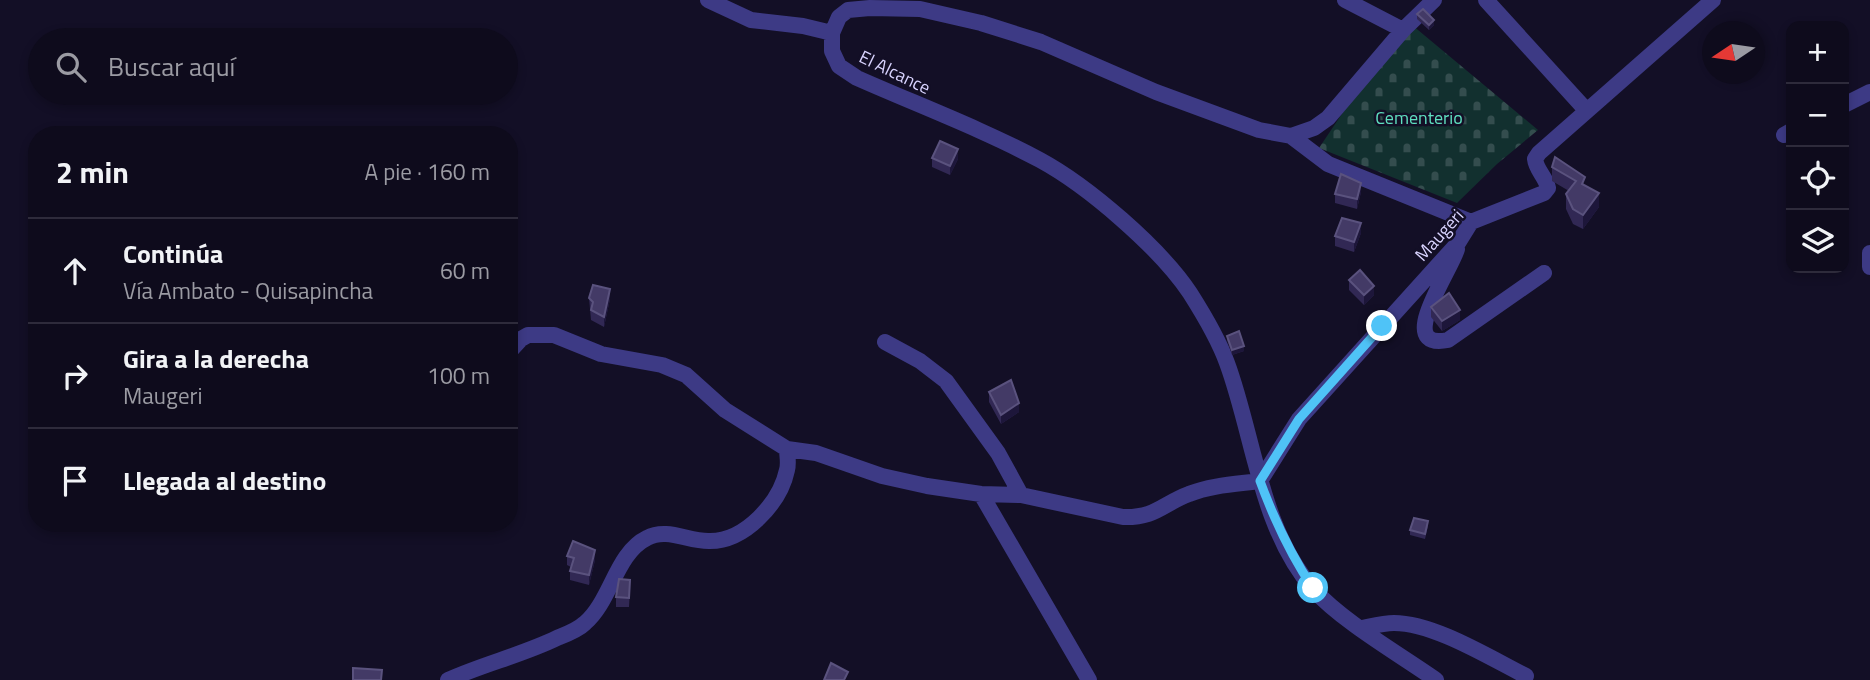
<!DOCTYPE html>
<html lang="es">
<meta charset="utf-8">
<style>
:root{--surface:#0e0b1c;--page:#171425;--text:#f1f3f6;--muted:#9b9ba3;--line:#2e2b3b}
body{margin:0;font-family:"Titillium Web",sans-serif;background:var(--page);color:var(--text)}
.controls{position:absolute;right:21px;top:21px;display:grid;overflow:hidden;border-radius:14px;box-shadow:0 4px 10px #0003}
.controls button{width:63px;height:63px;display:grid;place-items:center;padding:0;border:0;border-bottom:2px solid var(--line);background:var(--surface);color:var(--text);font:35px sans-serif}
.compass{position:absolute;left:1702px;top:21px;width:63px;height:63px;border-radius:50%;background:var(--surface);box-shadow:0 4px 10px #0003;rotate:257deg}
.stop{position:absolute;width:21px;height:21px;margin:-16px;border:5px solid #4fc3f7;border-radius:50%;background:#fff}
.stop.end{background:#4fc3f7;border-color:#fff;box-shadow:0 2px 7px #0008}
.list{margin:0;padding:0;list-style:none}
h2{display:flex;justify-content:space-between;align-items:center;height:91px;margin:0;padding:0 28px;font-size:30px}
h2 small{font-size:23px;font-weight:400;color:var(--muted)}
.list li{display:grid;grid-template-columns:46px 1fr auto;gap:21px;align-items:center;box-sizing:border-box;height:105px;padding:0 28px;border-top:2px solid var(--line)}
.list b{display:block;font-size:26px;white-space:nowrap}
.list p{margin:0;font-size:23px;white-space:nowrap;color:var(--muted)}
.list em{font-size:23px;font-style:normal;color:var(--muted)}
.icon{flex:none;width:38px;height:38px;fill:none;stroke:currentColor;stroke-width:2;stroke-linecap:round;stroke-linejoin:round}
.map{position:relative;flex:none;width:1870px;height:680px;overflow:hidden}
.search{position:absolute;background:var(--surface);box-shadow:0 4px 10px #0003;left:28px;top:28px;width:490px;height:77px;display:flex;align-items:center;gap:18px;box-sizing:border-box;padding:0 24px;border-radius:38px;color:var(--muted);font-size:26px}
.panel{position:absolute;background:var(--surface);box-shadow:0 4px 10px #0003;left:28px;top:126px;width:490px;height:406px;border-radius:28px}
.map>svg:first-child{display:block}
</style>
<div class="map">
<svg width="1870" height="680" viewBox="0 0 1870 680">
<defs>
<pattern id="cemetery-stones" width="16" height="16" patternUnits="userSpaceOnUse" patternTransform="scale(1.75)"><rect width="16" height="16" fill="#12302f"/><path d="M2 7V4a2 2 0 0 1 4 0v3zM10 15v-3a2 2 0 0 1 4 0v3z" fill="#344d4e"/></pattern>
</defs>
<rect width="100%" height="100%" fill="#130f26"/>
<!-- cemetery -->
<path fill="url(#cemetery-stones)" d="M1412,25L1538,130L1497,164L1457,203L1319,148L1364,81Z"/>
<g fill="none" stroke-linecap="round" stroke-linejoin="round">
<!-- minor -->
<path stroke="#3d3a85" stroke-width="16" d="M708,0L751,20L803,26L832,33
M1345,0L1403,30
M1486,0L1586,110
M1844,105L1870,92
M1784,135L1791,131
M1291,136L1314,128L1328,118L1403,30L1434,0
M1457,249C1452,269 1393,351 1448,340L1544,273
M1870,253V267
M885,342L920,361L946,381L998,453L1021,495
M509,352L521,339L528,335H554L601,354L662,365L686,375L725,410L787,449
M1260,481L1299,419L1458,243L1471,222L1544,193L1548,188C1546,177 1536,170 1535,159L1539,153L1713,0
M981,494L1089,680
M1362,628C1372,626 1384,623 1394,623C1434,623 1490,658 1526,676
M448,680C483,664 522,655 557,638C567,634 578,630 585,623C611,601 616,553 647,538C667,527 689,542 710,541C745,541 780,503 787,470C789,463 787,455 787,449L816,453L882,476L927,486L981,494L1021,495L1123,517C1156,518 1162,504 1189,494C1211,485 1237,484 1260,481
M1436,680C1399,654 1343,622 1313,589C1260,528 1254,436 1227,363C1218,338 1204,315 1190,293C1160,248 1088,186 1040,160C982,129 918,105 857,78L839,66L832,51V33L839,17L848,10L870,8L920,9L981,23L1041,42L1156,92L1259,130L1291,136L1328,164L1471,222"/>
</g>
<!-- wall -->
<path fill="#312854" d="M1417,14L1434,25L1429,30L1417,19Z
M932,158L958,159L950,175L932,167Z
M1552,167L1585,186L1599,207L1583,229L1573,224L1566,209V194L1569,191L1552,181Z
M1361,192L1357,209L1335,203V194Z
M1361,233L1354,252L1335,246V236Z
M1349,280L1374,295L1364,305L1349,290Z
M589,298L610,299L604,327L591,320Z
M1431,307L1460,320L1442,331L1431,317Z
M1227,336L1244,351L1232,355L1227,340Z
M989,392L1019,412L1001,424L989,402Z
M1428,526L1425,539L1410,535V530Z
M567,556L595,560L589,585L570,580V571L571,567L567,565Z
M630,590L629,607H616V597Z"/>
<!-- shaded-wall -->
<path fill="#1d163a" d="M1434,20V25L1429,30V25Z
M958,149V159L950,175V166Z
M1361,183V192L1357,209V199Z
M1599,193V207L1583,229V215Z
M1361,223V233L1354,252V242Z
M1374,286V295L1364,305V295Z
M610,289V299L604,327V317Z
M1460,310V320L1442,331V321Z
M1244,346V351L1232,355V350Z
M1019,403V412L1001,424V415Z
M595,550V560L589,585V575Z"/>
<!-- building -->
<path fill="#433a66" stroke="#5a527e" stroke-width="2" d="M1423,9L1434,20L1429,25L1417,14Z
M940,141L958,149L950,166L932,158Z
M1555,157L1585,177L1582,184L1599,193L1583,215L1573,209L1566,194L1576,181L1552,167Z
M1341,174L1361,183L1357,199L1335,194Z
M1342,218L1361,223L1354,242L1335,236Z
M1360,270L1374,286L1364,295L1349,280Z
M593,285L610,289L604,317L591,310L593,302L589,298Z
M1449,293L1460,310L1442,321L1431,307Z
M1239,331L1244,346L1232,350L1227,336Z
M1011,380L1019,403L1001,415L989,392Z
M1414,518L1428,521L1425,534L1410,530Z
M573,541L595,550L589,575L570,571L574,558L567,556Z
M619,579L630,580L629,598L616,597Z
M831,663L848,672L844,680H824Z
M353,668L382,670L381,680H353Z"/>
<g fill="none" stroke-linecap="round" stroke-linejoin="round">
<!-- route -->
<path stroke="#4fc3f7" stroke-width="9" d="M1313,588C1290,554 1274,519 1260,481L1299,419L1382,326"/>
</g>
<g text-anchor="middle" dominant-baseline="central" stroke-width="5" stroke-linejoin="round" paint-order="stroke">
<!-- street labels -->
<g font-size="18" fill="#d9d4ff" stroke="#130f26">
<text transform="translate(895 72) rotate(26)">El Alcance</text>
<text transform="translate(1439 235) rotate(-48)">Maugeri</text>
</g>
<!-- park labels -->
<g font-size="18" fill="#5fe0c0" stroke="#130f26">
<text x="1419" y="117">Cementerio</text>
</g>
</g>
</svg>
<div class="controls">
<button>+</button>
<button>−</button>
<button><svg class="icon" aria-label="locate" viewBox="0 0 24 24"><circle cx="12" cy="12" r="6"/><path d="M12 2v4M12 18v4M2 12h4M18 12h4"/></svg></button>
<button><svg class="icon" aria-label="layers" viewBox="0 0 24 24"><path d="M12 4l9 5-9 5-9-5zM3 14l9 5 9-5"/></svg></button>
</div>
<svg class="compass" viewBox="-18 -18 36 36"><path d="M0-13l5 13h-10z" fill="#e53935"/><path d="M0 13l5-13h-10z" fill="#9b9ba3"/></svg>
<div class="stop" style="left:1313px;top:588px"></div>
<div class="stop end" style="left:1382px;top:326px"></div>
<div class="search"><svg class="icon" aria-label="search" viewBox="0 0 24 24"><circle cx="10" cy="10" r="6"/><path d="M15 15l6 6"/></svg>Buscar aquí</div>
<section class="panel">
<h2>2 min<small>A pie · 160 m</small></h2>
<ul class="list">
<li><svg class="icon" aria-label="ahead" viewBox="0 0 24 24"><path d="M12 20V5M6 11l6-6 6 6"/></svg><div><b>Continúa</b><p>Vía Ambato - Quisapincha</p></div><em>60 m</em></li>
<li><svg class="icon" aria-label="right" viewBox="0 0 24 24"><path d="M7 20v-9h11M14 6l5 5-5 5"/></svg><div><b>Gira a la derecha</b><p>Maugeri</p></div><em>100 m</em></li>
<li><svg class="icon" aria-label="arrive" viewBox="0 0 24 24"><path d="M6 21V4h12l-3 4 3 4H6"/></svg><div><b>Llegada al destino</b></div></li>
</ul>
</section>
</div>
